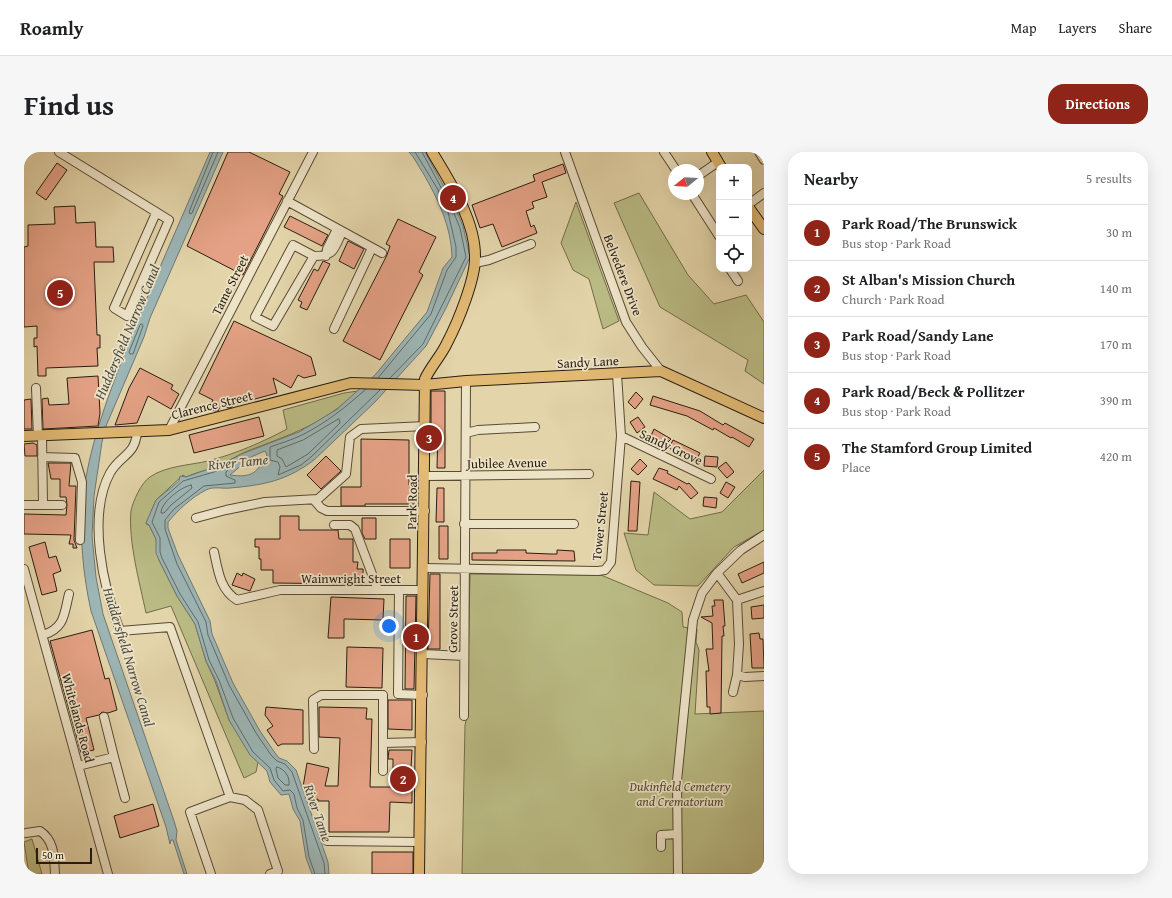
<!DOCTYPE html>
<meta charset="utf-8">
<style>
:root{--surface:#fff;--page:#f6f6f6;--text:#202124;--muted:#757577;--line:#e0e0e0;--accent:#8f2418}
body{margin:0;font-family:"Gentium Book Plus",serif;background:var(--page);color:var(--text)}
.controls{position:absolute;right:12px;top:12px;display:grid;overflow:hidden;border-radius:8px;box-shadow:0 4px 16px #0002}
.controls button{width:36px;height:36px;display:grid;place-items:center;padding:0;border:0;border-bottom:1px solid var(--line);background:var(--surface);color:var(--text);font:20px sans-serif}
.compass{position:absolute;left:644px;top:12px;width:36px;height:36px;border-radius:50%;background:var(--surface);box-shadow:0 4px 16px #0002;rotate:252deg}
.scale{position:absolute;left:12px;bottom:10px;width:56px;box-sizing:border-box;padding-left:4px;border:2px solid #291d10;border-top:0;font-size:11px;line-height:14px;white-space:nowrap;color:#291d10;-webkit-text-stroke:3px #ede3c7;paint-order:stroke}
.you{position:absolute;left:365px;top:474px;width:14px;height:14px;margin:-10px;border:3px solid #fff;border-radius:50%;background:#1a73e8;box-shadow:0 0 0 6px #1a73e833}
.badge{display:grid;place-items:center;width:26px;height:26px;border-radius:50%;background:var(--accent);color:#fff;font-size:13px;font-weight:700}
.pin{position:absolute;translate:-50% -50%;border:2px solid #fff;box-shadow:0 1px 4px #0006}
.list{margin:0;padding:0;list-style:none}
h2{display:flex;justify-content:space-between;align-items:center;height:52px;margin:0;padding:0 16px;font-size:17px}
h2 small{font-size:13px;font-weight:400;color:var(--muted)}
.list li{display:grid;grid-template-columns:26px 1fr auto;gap:12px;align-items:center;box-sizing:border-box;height:56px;padding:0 16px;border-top:1px solid var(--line)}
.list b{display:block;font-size:15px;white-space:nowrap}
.list p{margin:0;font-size:13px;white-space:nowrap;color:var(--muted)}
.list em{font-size:13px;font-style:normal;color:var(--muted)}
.icon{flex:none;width:22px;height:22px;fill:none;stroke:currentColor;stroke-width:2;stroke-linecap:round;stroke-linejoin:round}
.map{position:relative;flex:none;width:740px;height:722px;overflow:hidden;border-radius:16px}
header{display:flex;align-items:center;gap:24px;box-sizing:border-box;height:56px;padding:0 20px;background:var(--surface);border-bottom:1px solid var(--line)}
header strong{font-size:19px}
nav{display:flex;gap:22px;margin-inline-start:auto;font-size:14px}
.intro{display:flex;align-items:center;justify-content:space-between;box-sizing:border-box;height:96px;padding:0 24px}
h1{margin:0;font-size:28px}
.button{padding:10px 18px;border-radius:16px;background:var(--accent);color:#fff;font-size:14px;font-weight:700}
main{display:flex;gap:24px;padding:0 24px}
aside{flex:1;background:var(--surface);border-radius:16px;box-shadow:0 4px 16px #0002}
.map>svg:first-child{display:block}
</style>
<header>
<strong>Roamly</strong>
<nav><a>Map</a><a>Layers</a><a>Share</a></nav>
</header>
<div class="intro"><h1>Find us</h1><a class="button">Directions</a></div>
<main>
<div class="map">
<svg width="740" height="722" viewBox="0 0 740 722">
<rect width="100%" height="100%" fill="#e3d4a9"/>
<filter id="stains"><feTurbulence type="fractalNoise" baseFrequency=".005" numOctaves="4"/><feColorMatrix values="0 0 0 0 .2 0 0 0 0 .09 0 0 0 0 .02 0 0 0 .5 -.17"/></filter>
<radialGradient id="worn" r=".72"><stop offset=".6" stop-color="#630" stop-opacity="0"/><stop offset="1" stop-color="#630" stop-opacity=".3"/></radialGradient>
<!-- green -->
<path fill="#babb84" stroke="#726c4a" d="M615,41L664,123L690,152L722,143L740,170V232L721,219L724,208L636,155L590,51Z
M552,50L595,169L579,177L565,127L549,118L537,91Z
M334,239C297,274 267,282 221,300C212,304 204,310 194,314C184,318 173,320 162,325L159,323L132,348L122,372L125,373L132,387L135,408L153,444L171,472L182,509L191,529L205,568L226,602L234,610L232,620L220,626L147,454L122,461C116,432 104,389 107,359C109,349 117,331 126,325C141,314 167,313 184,309C211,302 239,290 263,277L259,258L320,241Z
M740,318V378L710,395L674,434L630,433L612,418L600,381L624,383L630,340L666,367L698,360Z
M446,422L577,423L644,451L658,460L659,475L673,477L672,490L675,498L671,562L740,559V722H438L441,573L443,565Z
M8,687L18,722H5L0,690Z"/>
<!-- water -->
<path fill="#9cb5b5" stroke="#6e7873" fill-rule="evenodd" d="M186,0H199L126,166L120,185L82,274L78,290L70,344L68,384L72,425L79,462L150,669L153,679L152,688L163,722H160L149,688H147L146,692L142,675L67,459C59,422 55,383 59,345C65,295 82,250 100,203C126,135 157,68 186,0Z
M385,0H401L430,53L439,74L446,105L422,156L402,194L351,250L290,308C262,329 240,333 206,336C199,337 189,334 182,338C168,345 154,358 144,370V376L154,403L186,469L188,482L209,531L236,579L251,601L255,606L263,609L272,618L304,710L305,722H288L282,706L276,669L269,657L265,642L257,643L246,630L243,619L226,603L205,568L192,529L182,509L171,472L153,444L135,408L132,401V387L125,373L122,371L132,348L155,329L156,324L162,325L196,313L220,301L275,280L312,258L351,223L403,160L419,116L428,105C427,74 414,47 399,21C394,14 391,6 385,0ZM241,299L243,303C233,321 228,326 206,323L227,305Z"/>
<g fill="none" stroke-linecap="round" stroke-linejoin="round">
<!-- shore -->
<path stroke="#626962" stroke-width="1" d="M189,0L165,60L166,62L168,61L194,0
M118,172L119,174L109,202H106L105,200L116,173Z
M354,226L407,162L423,118L432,105V95L424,60L413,36L391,0
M366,226L399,192L442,105L436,76L427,54L398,0
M342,237C322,255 302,271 278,283C268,288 257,291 246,295V308L254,310L256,315L254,323L277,313L287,305L356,238
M315,267L316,271L284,302L262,315L258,307L253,304V298L279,288Z
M167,333L168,336L147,353L140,361H137C137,350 157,335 167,333Z
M253,615C261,617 266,625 265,633H261L254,626L252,617Z
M291,722L285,705L279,668L273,656L270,642L266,638L259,639L250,628L246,616L229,600L209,566L195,528L185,508L174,470L156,442L138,406L136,400V386L128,370L135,350L159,329L190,320L204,313L206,316L202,320V324L211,328V331L180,334L150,357L141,368V377L153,412L182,470L184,483L205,533L232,581L247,603L253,609L261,612L268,620L300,711L301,722"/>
</g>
<!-- building -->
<path fill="#e4a185" stroke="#291d10" d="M204,0H225L266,20L255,42L259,44L219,123L163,94Z
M33,11L43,18L22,48L12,41Z
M539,12L542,21L518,30L523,45L508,50L510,56L502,59L507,75L510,73L513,81L478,95L469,72L456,76L448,53L511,29L509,23Z
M51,54L52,71L71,70L72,95H89L90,110H70L73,183H76V196H73L74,214L22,216V224H14L13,194L10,195V186H13V174L0,175V95L4,94V73L31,72L30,55Z
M266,64L304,83L298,94L260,75Z
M374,67L412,85L395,120L399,123L356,208L319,189L363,103L366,94L362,92Z
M324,89L340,97L330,117L315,109Z
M299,109L306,112L283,158L276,155L278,150L274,148L290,117L294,119Z
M210,169L287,205L292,223L280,226L274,223L267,236L249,226L253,241L209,253L208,255L204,256L197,253L194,259H191L185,256L189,248L175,241Z
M116,216L149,233L147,237L155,242L147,257L124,244L113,271L91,273L105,236Z
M74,224L76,261L74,274L19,277L18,247L24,246L25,253L45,252L43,226Z
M407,239H421V316H413L414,276H407Z
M612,240L619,247L611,257L604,250Z
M629,244L676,259L699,273L701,271L730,287L725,295L708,285L707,286L690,276L689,278L663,264L626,253Z
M7,247L8,277H0V248Z
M235,265L240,284L170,301L165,283Z
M614,265L621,275L613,281L606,270Z
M630,277L647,287L640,294L626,286Z
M337,287L385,288V333H392V352H341V354H317V335H337Z
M649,288L676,301L671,310L645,296Z
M9,291L13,293V304H1L0,292Z
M302,304L317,319L297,337L283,323Z
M681,304L694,305L693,315L680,314Z
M616,307L623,314L614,323L607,317Z
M702,310L710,320L703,326L694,316Z
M24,311H47L45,334H52L50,388L53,396H49V392H45L47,383L0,382V362L42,363L43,353L42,345H36V327H27Z
M635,316L644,319L643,321L663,332L665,331L674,341L667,347L655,334L653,338L629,327Z
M607,329L616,330L613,379H604Z
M702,330L711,335L704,346L696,341Z
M413,336H420V370H412Z
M680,345L693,346L692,356L679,354Z
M256,364H275V378H314L315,387H329V410H334L333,417H339V432L249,431V418H237V407H235V395H231V387H256Z
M338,366H352V387H341L338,381Z
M415,374H424V407H415Z
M366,387H386V416H366Z
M21,390L25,406L32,404L37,419L29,422L33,439L18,443L5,395Z
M473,398H502V401L527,402H533V398L550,399L551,409L448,408V401H473Z
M740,410V421L718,431L714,422Z
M213,421L218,424L219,421L231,427L226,439L208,433Z
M406,422H416V497H404Z
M382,444H392L390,537H381Z
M307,445L360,447L359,468L320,467V486H304Z
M690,448H699L701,474H699L700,484H698L697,561L686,562V555H683L682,519H685L682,497H689L688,471L677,465L689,464L688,454H691Z
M740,453V466L728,467L727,455Z
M68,478L81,527L85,526L93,558L84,561L78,560L75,563L62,566L70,598L57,601L26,489Z
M735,481L736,487H739L740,516H728L726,482Z
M323,495L359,496L358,536L322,535Z
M364,548H388V578L364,577Z
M242,555L279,558V592H258L254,594L243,578L249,574L241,563Z
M295,555L343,556L342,567H348L346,635H372L373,618H369V607H364L365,598H388L386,636H388V651L366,650L365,680H305V649H294V647L285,649L279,635L283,611L305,616L301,634H314L316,586L295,585Z
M129,652L135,674L96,686L90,664Z
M348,700H389V722H348Z"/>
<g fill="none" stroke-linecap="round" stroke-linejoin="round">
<defs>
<path id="minor" d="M35,0L145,68L103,164L90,156L132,61
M541,0L602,170L618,195L637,219
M640,0L652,18
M735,0L740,8
M674,24L694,10
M668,42L695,84
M263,49L358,101
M725,52L740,41
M290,104L269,93L231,165L249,174L290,104C311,104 310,97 318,80
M302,104L303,97L313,77
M451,111L465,108L507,92
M706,117L714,129
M310,177L348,96
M12,236L14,284
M145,278L289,0
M113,280C111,304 97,302 86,321C63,364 79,435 96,479L146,475L206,645
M442,281L454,278L511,275
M597,284L687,327
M18,305L51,306L58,330L56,388
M401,324L565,322
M290,348L297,356L303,359H401
M0,353H19L18,283
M19,353H38
M172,366L202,358L241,350L294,347L322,322L326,285L337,277L402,274
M440,372H550
M310,373H326L331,377L354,438
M190,400C194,418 196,438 213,448L256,438H399
M400,416L574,419L581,418L587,410L597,284L593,222
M0,417L84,722
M693,421L713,448L715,492L713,523L709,540
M375,438L374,542L399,543
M713,448L740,439
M19,483C41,476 40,462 45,442
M399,502L440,504
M713,523L721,525L740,524
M440,564L442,229
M359,591V619
M290,597L289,548L297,543H359V591L398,590
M90,605L101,646
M54,614L90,605L80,565
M2,681L16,679C31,689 30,706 31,722
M303,689L396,690
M637,695V683L653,682
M187,722L166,660L206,645L221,648L234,658L254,719L246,722
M654,722L653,629L669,468L678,441L693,421L717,398L740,383"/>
<path id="major" d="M688,0L697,15
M725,56L740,77
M0,284L145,278L327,231L401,233L442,229L637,219L740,266
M395,722L401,227C407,214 417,204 423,191C434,170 452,126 451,104C451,68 426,30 408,0"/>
</defs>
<!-- minor casing -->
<use href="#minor" stroke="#584b36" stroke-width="10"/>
<!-- major casing -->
<use href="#major" stroke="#291d10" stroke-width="12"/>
<!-- minor -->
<use href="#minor" stroke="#ede3c7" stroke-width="8"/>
<!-- major -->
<use href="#major" stroke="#e2ba74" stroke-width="10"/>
</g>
<g text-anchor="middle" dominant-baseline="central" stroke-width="3.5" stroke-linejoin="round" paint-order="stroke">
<!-- street labels -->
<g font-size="13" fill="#291d10" stroke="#ede3c7">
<text transform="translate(599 123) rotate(69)">Belvedere Drive</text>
<text transform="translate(206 133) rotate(-63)">Tame Street</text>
<text transform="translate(564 210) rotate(-3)">Sandy Lane</text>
<text transform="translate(188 253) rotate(-14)">Clarence Street</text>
<text transform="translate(647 295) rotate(25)">Sandy Grove</text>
<text transform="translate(483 311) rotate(-1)">Jubilee Avenue</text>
<text transform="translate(388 350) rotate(-89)">Park Road</text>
<text transform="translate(576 374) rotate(-84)">Tower Street</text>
<text x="327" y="426">Wainwright Street</text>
<text transform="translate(429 467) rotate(-89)">Grove Street</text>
<text transform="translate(54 566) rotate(75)">Whitelands Road</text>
</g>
<!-- park labels -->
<g font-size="13" font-style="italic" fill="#544c33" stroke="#ede3c7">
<text x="656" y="634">Dukinfield Cemetery<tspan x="656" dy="15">and Crematorium</tspan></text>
</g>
<!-- water labels -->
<g font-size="14" font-style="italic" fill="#4c4b42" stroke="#ede3c7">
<text transform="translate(103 180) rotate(-67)">Huddersfield Narrow Canal</text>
<text transform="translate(214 310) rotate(-6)">River Tame</text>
<text transform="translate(105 505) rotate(73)">Huddersfield Narrow Canal</text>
<text transform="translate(294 661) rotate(71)">River Tame</text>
</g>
</g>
<rect width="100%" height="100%" filter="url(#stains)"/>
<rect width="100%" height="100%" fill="url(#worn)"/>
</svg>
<div class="controls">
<button>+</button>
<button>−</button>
<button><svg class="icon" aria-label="locate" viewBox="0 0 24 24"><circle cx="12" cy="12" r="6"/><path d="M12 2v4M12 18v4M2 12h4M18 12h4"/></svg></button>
</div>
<svg class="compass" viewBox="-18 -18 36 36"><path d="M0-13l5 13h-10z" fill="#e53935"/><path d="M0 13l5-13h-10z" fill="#757577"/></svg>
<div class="scale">50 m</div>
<div class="you"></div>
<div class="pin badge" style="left:392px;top:485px">1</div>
<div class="pin badge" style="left:379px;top:627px">2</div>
<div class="pin badge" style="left:405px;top:286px">3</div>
<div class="pin badge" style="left:429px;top:46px">4</div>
<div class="pin badge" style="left:36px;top:141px">5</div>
</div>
<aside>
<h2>Nearby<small>5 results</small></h2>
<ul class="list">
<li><span class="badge">1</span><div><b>Park Road/The Brunswick</b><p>Bus stop · Park Road</p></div><em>30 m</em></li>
<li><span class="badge">2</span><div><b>St Alban's Mission Church</b><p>Church · Park Road</p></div><em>140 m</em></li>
<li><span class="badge">3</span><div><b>Park Road/Sandy Lane</b><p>Bus stop · Park Road</p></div><em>170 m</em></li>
<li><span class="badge">4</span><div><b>Park Road/Beck &amp; Pollitzer</b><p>Bus stop · Park Road</p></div><em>390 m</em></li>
<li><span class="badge">5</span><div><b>The Stamford Group Limited</b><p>Place</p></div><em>420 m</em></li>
</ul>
</aside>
</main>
